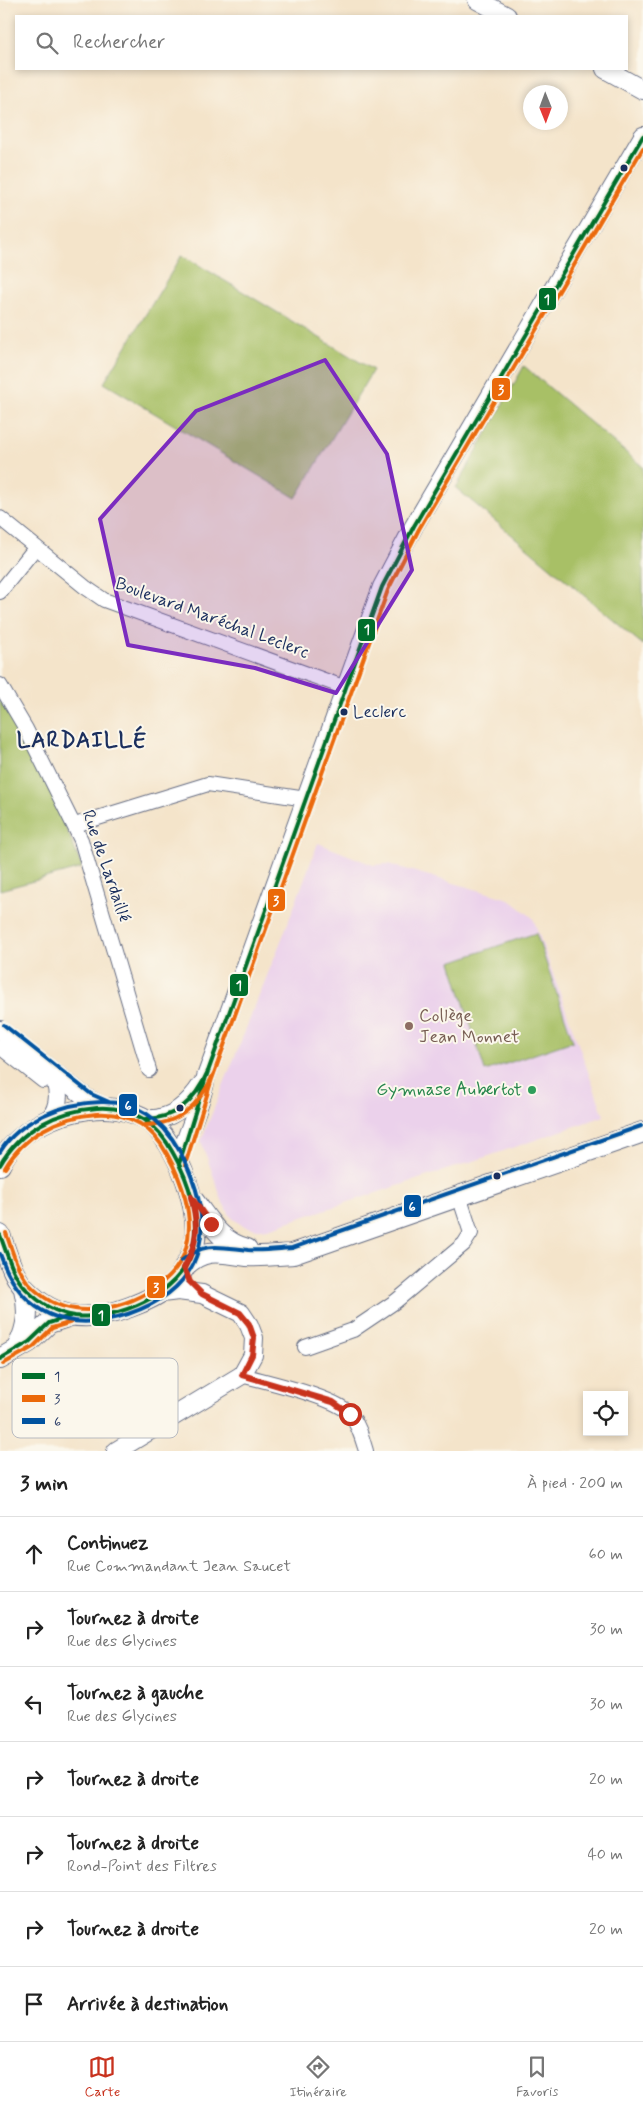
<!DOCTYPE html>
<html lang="fr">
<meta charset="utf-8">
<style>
:root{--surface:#fff;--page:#f6f6f6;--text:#222;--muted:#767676;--line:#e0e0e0;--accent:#c8321e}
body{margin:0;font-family:Mynerve,sans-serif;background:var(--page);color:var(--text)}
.controls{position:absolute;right:15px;bottom:15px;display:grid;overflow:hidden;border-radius:0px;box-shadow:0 2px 8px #0003}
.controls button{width:45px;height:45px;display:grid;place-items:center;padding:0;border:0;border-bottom:1px solid var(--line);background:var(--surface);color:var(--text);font:25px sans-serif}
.compass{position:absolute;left:523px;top:85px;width:45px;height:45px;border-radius:50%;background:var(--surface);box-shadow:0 2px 8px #0003;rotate:179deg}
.stop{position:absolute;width:15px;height:15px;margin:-11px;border:4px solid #c8321e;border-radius:50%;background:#fff}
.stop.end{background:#c8321e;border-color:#fff;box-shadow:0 1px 5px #0008}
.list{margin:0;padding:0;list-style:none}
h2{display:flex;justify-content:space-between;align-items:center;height:65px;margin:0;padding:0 20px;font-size:21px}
h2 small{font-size:16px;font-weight:400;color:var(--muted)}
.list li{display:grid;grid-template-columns:32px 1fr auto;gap:15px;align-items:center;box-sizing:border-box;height:75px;padding:0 20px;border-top:1px solid var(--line)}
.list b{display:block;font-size:19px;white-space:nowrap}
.list p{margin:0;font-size:16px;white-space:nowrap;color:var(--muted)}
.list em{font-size:16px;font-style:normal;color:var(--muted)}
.icon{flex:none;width:28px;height:28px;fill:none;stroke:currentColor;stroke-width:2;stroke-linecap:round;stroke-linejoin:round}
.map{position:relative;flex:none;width:643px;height:1451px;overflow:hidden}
.search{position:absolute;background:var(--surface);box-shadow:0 2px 8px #0003;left:15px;right:15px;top:15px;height:55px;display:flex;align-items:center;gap:12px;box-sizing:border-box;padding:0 18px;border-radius:0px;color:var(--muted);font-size:19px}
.sheet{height:590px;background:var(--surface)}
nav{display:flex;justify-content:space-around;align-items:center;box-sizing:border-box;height:70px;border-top:1px solid var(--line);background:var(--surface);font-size:14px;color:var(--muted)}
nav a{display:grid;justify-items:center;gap:2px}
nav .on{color:var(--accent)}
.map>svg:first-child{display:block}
</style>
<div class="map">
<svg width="643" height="1451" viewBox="0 0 643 1451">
<rect width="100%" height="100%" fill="#fbf7ec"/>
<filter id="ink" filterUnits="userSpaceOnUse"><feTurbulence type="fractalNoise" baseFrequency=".02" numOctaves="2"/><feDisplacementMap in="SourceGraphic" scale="10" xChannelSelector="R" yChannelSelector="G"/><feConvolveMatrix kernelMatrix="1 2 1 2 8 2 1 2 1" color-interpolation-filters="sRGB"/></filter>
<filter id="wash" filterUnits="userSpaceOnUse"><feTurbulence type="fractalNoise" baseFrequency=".0096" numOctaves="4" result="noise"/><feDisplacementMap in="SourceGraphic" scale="20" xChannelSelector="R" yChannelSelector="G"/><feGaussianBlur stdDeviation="1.12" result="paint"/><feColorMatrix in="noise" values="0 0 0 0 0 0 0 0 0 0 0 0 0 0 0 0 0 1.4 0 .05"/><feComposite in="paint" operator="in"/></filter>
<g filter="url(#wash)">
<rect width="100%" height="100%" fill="#f4e4ca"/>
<!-- built -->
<path fill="#ebd1eb" d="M318,843L373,865L388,864L509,899L533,918L604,1116L486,1157L266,1229H258L243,1226L231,1217L223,1203L201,1141L283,936Z"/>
<!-- green -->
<path fill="#a8c066" stroke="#627862" d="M182,255L373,370L296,498L104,383Z
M524,366L643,467V645L456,488Z
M0,699C34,751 60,809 82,868L0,890Z
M536,933L573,1041L485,1071L451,962Z"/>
</g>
<g filter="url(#ink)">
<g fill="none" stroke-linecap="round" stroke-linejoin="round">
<defs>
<path id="minor" d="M0,518L85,587L104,600L346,688
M0,592L36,547
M0,685L26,729L81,840L149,1070
M75,825L208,784L306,799
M0,1047L43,1081
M305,1347L353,1330L396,1301L464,1244L471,1233L459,1196
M242,1375C266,1382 337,1397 351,1415C359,1426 362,1438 366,1451"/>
<path id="tertiary" d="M477,0L507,16
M605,69L643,90
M0,1030L88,1099L106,1108
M145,1119C171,1122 189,1104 202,1084
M49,1120C62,1104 59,1088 51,1070
M179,1164C185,1134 201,1108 206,1077L382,587L414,526L643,136
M116,1451L242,1375L253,1355L254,1338L249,1325L241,1313L202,1294L178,1291L162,1293"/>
<path id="secondary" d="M0,1165C16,1131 52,1114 88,1109C108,1106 130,1109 147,1120C177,1139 206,1218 192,1252C180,1284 160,1296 130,1307C91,1322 56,1321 26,1290C12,1276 7,1253 0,1235
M194,1201C210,1222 220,1242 247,1249
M185,1266C206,1246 222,1253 247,1256C262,1257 278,1255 293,1254L643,1132
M18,1346C28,1327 29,1310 24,1289
M0,1359L29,1342L49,1323L70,1316"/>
</defs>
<!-- minor casing -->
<use href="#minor" stroke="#676e84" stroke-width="16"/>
<!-- tertiary casing -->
<use href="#tertiary" stroke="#676e84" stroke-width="20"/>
<!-- secondary casing -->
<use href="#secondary" stroke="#676e84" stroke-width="22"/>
<!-- minor -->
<use href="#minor" stroke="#fff" stroke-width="14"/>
<!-- tertiary -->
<use href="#tertiary" stroke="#fff" stroke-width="18"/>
<!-- secondary -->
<use href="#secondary" stroke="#fff" stroke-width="20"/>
<defs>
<path id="bus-1" d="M145,1119C176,1119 196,1099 208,1071
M179,1164L206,1077L382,587L414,526L643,136
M0,1165C20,1130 56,1111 97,1108C132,1106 157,1123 173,1153C189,1181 202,1219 192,1251C180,1294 117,1321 75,1316C56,1313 39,1303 26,1289C12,1275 7,1253 0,1235
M0,1359L29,1342L49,1323L70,1316"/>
<path id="bus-2" d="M145,1125C179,1125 201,1103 214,1073
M185,1165L212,1079L388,590L419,529L643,148
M5,1168C24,1135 58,1117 96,1114C128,1112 152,1126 167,1154C182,1181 195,1217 186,1248C175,1289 114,1315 75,1309C57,1307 41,1297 29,1284C17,1270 12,1250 6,1233
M3,1364L33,1347L52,1328L72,1322"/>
<path id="bus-3" d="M4,1025L91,1094L109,1102
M0,1152C20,1119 64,1103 101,1102C137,1101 162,1119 179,1150C217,1220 211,1286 128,1314C68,1334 21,1315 0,1254
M181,1261C205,1241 220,1247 248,1250C263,1251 277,1249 292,1248L641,1126"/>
</defs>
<!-- bus-1 casing -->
<use href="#bus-1" stroke="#fbf7ec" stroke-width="8"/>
<!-- bus-2 casing -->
<use href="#bus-2" stroke="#fbf7ec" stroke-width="8"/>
<!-- bus-3 casing -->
<use href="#bus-3" stroke="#fbf7ec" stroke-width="8"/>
<!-- bus-1 -->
<use href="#bus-1" stroke="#006e2b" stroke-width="4"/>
<!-- bus-2 -->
<use href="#bus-2" stroke="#eb6909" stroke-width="4"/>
<!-- bus-3 -->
<use href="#bus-3" stroke="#0053a0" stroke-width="4"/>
</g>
</g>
<g fill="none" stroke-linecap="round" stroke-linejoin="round" filter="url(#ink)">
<!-- route -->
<path stroke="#c8321e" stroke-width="6" d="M211,1224L191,1197C199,1226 198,1242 184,1268L190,1282L202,1294L240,1313L249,1324L254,1338L252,1355L242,1375L333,1402L350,1414"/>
</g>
<!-- marked area -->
<path fill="#7b2cbf" fill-opacity="0.2" stroke="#7b2cbf" stroke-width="4" stroke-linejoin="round" d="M325,360L387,454L412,570L336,693L255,668L128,645L100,519L196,411Z"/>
<!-- markers -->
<g fill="#1b2f5e" stroke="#fbf7ec" stroke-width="2">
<circle cx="624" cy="168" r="4.5"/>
<circle cx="344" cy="712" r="4.5"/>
<circle cx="180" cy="1108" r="4.5"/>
<circle cx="497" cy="1176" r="4.5"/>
</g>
<circle fill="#8d6e63" stroke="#fbf7ec" stroke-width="2" cx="409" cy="1026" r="5"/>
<circle fill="#2e9e5b" stroke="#fbf7ec" stroke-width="2" cx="532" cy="1090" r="5"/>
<g text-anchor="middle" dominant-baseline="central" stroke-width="4" stroke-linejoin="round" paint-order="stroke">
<!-- bus labels -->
<g font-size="17" fill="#1b2f5e" stroke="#fbf7ec" text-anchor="start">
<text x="353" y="712">Leclerc</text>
</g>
<!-- street labels -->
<g font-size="18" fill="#1b2f5e" stroke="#fbf7ec">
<text transform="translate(212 618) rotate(20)">Boulevard Maréchal Leclerc</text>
<text transform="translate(106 866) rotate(71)">Rue de Lardaillé</text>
</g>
<!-- education labels -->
<g font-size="18" fill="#785e54" stroke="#fbf7ec" text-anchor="start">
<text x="419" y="1016">Collège<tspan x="419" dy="21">Jean Monnet</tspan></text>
</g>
<!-- leisure labels -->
<g font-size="18" fill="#27864d" stroke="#fbf7ec" text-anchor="end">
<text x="522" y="1090">Gymnase Aubertot</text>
</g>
<!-- district labels -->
<g font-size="22" font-weight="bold" letter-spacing="1" fill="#1b2f5e" stroke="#fbf7ec">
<text x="82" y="741">LARDAILLÉ</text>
</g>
</g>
<!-- legend -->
<rect x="12" y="1358" width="166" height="80" rx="8" fill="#fbf7ec" stroke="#b8bbc1" stroke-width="1"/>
<rect x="22" y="1373" width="23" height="6" fill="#006e2b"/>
<rect x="22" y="1395" width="23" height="7" fill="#eb6909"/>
<rect x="22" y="1418" width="23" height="6" fill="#0053a0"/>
<g font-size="14" fill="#1b2f5e">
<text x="54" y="1381">1</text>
<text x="54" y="1403">3</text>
<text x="54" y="1426">6</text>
</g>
<g stroke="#fbf7ec" stroke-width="2">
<rect x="538" y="287" width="19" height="24" rx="5" fill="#006e2b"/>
<rect x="491" y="377" width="20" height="24" rx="5" fill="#eb6909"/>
<rect x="357" y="618" width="19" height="24" rx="5" fill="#006e2b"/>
<rect x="267" y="888" width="19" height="24" rx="5" fill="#eb6909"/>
<rect x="229" y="973" width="20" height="24" rx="5" fill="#006e2b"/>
<rect x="118" y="1093" width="20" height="24" rx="5" fill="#0053a0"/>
<rect x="403" y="1194" width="19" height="24" rx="5" fill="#0053a0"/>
<rect x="146" y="1275" width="20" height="24" rx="5" fill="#eb6909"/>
<rect x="91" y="1303" width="20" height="24" rx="5" fill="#006e2b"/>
</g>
<g font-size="14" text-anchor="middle" font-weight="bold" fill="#fff">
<text x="547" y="304">1</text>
<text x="501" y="394">3</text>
<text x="367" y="634">1</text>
<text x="276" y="905">3</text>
<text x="239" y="990">1</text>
<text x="128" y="1110">6</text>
<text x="412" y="1211">6</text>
<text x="156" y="1292">3</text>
<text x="101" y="1320">1</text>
</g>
</svg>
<div class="controls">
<button><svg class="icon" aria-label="locate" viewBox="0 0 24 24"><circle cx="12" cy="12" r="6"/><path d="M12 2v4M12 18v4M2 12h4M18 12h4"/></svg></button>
</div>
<svg class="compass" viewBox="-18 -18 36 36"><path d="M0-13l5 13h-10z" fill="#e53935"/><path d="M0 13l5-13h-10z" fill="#767676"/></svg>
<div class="stop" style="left:350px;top:1414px"></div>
<div class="stop end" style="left:211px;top:1224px"></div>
<div class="search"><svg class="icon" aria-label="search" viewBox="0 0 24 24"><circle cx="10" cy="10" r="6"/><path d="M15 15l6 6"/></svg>Rechercher</div>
</div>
<section class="sheet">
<h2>3 min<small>À pied · 200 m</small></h2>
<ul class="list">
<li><svg class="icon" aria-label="ahead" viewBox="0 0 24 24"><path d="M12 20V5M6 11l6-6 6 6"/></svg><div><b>Continuez</b><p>Rue Commandant Jean Saucet</p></div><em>60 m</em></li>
<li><svg class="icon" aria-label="right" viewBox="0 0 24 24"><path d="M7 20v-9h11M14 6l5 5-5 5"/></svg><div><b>Tournez à droite</b><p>Rue des Glycines</p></div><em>30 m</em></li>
<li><svg class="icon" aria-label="left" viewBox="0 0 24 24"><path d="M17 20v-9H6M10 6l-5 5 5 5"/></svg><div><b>Tournez à gauche</b><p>Rue des Glycines</p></div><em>30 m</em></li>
<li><svg class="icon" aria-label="right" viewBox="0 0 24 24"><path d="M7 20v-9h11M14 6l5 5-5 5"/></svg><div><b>Tournez à droite</b></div><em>20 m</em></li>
<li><svg class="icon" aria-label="right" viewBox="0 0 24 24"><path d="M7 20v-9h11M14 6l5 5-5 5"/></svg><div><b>Tournez à droite</b><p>Rond-Point des Filtres</p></div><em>40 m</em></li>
<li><svg class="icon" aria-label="right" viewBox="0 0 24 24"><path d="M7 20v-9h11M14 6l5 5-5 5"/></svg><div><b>Tournez à droite</b></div><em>20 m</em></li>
<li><svg class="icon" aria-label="arrive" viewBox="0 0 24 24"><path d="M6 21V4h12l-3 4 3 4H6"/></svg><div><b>Arrivée à destination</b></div></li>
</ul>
</section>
<nav>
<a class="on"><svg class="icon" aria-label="map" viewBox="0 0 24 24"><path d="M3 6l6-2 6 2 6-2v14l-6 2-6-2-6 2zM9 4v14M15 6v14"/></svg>Carte</a>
<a><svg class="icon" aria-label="directions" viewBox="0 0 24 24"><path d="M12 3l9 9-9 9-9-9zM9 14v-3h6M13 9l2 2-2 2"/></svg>Itinéraire</a>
<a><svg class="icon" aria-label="saved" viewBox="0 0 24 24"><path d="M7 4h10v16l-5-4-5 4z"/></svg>Favoris</a>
</nav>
